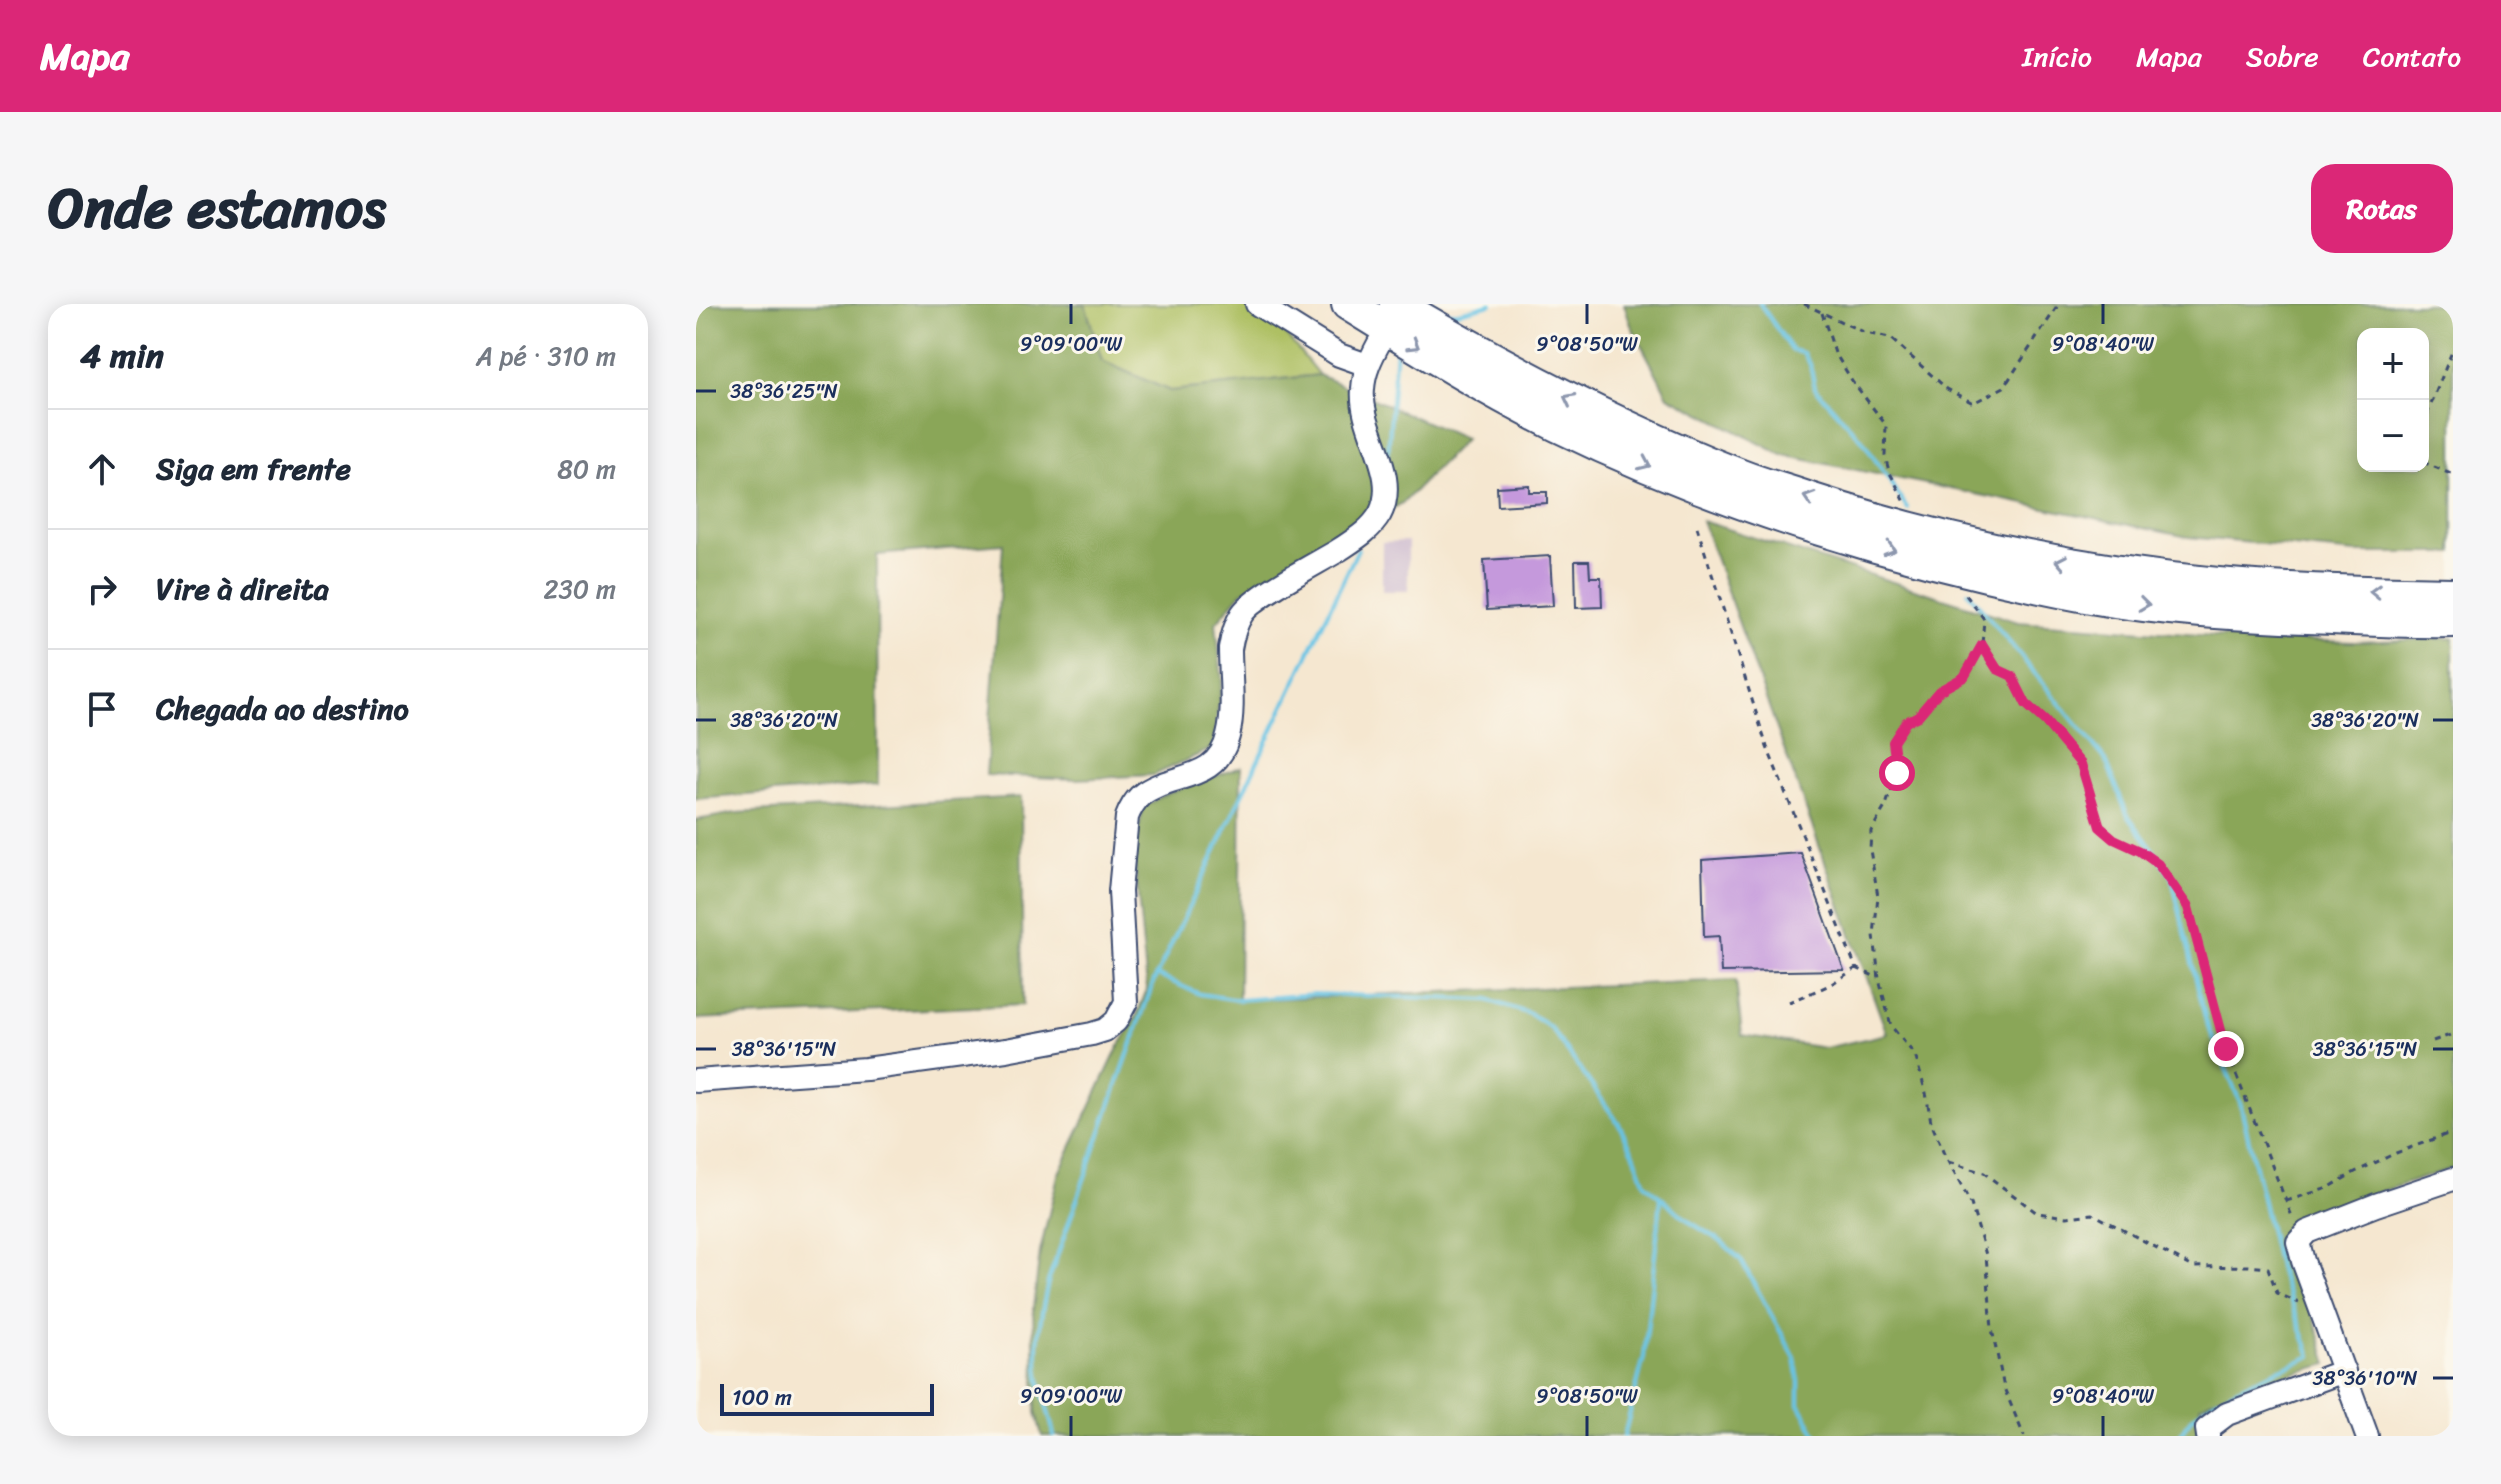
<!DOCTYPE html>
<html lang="pt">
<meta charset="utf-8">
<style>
:root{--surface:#fff;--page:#f6f6f7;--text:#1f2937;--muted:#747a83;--line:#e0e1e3;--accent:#db2777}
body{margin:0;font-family:Sriracha,sans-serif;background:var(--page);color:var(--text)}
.controls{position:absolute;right:24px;top:24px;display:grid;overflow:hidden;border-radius:16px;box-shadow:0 4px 20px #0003}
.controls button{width:72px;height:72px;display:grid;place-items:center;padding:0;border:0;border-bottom:2px solid var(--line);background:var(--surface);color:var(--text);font:40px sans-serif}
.scale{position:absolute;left:24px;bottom:20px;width:214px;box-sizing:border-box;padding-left:8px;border:4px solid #1b2f5e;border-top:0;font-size:22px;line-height:28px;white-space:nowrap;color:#1b2f5e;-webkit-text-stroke:6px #fbf7ec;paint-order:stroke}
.stop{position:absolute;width:24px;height:24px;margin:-18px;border:6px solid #db2777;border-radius:50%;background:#fff}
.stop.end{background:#db2777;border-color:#fff;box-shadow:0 2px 8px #0008}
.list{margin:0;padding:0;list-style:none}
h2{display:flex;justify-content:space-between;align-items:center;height:104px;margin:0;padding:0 32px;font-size:34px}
h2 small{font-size:26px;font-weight:400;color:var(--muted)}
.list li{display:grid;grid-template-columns:52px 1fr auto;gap:24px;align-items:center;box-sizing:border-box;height:120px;padding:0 32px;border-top:2px solid var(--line)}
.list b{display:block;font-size:30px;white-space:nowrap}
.list em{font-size:26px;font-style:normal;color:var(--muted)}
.icon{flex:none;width:44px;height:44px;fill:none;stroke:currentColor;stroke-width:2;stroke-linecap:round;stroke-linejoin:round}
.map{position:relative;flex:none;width:1757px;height:1132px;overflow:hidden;border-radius:24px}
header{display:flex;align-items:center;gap:48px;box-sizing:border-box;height:112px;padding:0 40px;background:var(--accent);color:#fff}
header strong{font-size:38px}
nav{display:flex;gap:44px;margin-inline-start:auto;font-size:28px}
.intro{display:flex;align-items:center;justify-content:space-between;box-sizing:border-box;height:192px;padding:0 48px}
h1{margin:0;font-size:56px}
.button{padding:20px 36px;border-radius:24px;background:var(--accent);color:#fff;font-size:28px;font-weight:700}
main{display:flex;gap:48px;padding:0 48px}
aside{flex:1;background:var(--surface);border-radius:24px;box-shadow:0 4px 20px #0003}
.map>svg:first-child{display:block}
</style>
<header>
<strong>Mapa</strong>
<nav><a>Início</a><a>Mapa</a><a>Sobre</a><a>Contato</a></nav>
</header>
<div class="intro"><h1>Onde estamos</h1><a class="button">Rotas</a></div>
<main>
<aside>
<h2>4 min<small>A pé · 310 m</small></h2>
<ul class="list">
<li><svg class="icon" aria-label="ahead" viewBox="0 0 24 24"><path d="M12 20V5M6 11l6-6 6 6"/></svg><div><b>Siga em frente</b></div><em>80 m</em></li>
<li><svg class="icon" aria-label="right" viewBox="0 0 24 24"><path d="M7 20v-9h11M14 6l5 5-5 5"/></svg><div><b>Vire à direita</b></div><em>230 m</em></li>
<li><svg class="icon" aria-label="arrive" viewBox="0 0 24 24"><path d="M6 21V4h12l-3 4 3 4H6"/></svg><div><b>Chegada ao destino</b></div></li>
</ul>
</aside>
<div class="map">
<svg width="1757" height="1132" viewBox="0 0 1757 1132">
<rect width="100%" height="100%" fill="#fbf7ec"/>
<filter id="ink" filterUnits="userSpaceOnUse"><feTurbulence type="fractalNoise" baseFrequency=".0125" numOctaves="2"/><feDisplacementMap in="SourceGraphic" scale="16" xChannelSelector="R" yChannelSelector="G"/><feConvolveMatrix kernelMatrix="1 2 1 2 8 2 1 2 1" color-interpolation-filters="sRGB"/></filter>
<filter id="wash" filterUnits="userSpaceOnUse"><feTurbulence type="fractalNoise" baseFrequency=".006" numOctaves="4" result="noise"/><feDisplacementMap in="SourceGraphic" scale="32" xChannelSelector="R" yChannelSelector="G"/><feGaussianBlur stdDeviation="1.8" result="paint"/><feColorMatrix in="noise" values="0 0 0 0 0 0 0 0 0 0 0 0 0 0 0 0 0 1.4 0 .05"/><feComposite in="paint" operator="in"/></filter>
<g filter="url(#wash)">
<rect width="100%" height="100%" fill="#f5e7d0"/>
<!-- industrial -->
<path fill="#cfbdd0" d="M712,237V287H686V238Z"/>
<!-- green -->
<path fill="#aec063" stroke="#647860" stroke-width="2" d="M389,0H565L623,71L474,87L406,57Z"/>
<!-- forest -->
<path fill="#8aa659" stroke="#526a5c" stroke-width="2" fill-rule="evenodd" d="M0,0H389L406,57L474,87L623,71L769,135L709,197L611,261L546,288L520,319L526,376L517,444L458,471L381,475L290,471L307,240L181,251L182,481L0,495Z
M928,0H1757V249H1660L1492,233L1086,151L972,92L935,21ZM1667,30H1727V162H1667Z
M1006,217L1322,318L1561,335L1659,338L1757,334V864L1611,912L1598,919L1593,931L1632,1060L1538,1085L1504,1102L1500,1132H346L340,1108L337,1004L344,948L362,871L422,744L439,716L451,685L438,550L447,504L467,491L545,463L543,696L1040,676L1046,731L1129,744L1191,730Z
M325,493L327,701L0,715V516L40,509Z"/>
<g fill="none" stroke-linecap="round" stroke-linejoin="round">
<!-- stream -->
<path stroke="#67c4e5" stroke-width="4" d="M1064,0L1096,46L1107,49L1114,60L1119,84L1166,136L1212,205
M743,8H762L795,0
M692,150L700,43
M1272,288L1410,456L1431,510L1475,571L1510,717L1544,798L1582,963L1615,1052C1579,1069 1499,1094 1484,1132
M460,671L504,690L543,696L619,690L792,696L834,710L855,724L923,820L938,850L949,880L994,918L1026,938L1045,956L1099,1054L1103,1078V1100L1121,1132
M358,1132C355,1113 347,1096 344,1077C338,1045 345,1010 352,978L457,679L662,245
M928,1132L948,1053L965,895"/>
</g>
<g id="blocks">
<!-- building -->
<path fill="#c599dc" d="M833,181V188H851V199L802,202L801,183Z
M854,252L857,302L791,306L788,256Z
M879,257H893L894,273H905L906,303L880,304Z
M1105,549L1148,666L1025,668L1023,632L1008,633L1006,556Z"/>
</g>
</g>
<g filter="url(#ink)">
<use href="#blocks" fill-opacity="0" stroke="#3c4b6f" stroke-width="2"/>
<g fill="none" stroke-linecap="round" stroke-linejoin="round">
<defs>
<path id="minor" d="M561,0L643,51L671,61
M0,777L170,765L310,746L396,730L409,726L420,717L430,698L424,587L431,513C434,505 438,498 444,492C472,468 521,480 532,432C539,405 534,373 534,345C536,333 539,321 546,310C559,291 620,260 643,246C658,236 675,226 684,210C705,170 663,126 667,85C668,68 675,54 683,39
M1512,1132L1511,1125L1531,1110L1648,1067
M1671,1132L1607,957L1602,938L1611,928L1680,901L1757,875"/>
<path id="highway" d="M652,0C720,42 789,86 861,121C1025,201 1216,260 1395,293C1467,306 1539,310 1612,313C1660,315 1708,318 1757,317
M700,0C811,65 925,125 1045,172C1068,181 1091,187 1114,195C1246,238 1384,267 1522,280C1599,287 1679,289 1757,290"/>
</defs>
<!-- minor casing -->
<use href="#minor" stroke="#3c4b6f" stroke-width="26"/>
<!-- highway casing -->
<use href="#highway" stroke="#3c4b6f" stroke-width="36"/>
<!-- path -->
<path stroke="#3c4b6f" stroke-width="3" stroke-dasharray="6 6" stroke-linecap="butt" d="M1108,0L1169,29L1194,34L1251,85L1277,99L1308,83L1363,0
M1126,9L1139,49L1157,78L1190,121L1189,152L1193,167L1209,198
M1727,147L1732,108L1757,45
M1727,158L1757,171
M1001,223L1071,443L1160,664L1134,681L1093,698
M1270,291L1288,315L1286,341L1301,365L1316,372L1330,400L1349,417L1385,460L1404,523L1418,535L1444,547L1462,560L1492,603L1530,745L1597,915
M1286,341L1268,373L1243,387L1222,412L1210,418L1197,438L1201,469L1190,501L1175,527L1174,546L1182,592L1178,631L1183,675L1195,722L1219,751L1230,789L1235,818L1248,850L1275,900L1290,951L1296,1025L1308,1084L1328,1132
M1160,664L1182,674
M1737,737L1757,730
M1252,858L1288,869L1341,909L1371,913L1397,910L1497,963L1553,962L1572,964L1581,989L1603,999
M1590,897L1632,884L1659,868L1700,849L1757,828"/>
<!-- minor -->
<use href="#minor" stroke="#fff" stroke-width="22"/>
<!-- highway -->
<use href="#highway" stroke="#fff" stroke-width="32"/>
</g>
<!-- one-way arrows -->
<defs><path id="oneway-chevron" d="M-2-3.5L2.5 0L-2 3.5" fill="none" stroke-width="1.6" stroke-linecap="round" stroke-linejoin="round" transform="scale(2)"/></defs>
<g stroke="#8d97ae">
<use href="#oneway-chevron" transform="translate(718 41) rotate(32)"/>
<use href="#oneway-chevron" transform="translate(873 95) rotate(-153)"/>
<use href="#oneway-chevron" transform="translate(949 160) rotate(24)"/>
<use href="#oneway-chevron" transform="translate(1113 194) rotate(-162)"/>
<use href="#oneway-chevron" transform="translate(1194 245) rotate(17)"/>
<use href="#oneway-chevron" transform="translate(1365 258) rotate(-169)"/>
<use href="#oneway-chevron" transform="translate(1679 288) rotate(-178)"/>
<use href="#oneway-chevron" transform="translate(1448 300) rotate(7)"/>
</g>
</g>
<g fill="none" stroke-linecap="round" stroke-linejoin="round" filter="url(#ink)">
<!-- route -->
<path stroke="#db2777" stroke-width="10" d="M1201,469L1197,438L1210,418L1222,412L1243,387L1268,373L1286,341L1301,365L1316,372L1330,400L1349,417L1385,460L1404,523L1418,535L1444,547L1462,560L1492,603L1530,745"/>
</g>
<!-- ticks -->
<path fill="none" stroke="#1b2f5e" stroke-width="3" d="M375,0V20M891,0V20M1407,0V20M0,87H20M0,416H20M1737,416H1757M0,745H20M1737,745H1757M1737,1074H1757M375,1112V1132M891,1112V1132M1407,1112V1132"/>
<g font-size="20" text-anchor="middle" fill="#1b2f5e" stroke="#fbf7ec" stroke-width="6" stroke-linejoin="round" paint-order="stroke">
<text x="375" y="47">9°09'00"W</text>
<text x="891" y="47">9°08'50"W</text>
<text x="1407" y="47">9°08'40"W</text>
<text x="88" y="94">38°36'25"N</text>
<text x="88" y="423">38°36'20"N</text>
<text x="1669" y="423">38°36'20"N</text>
<text x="88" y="752">38°36'15"N</text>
<text x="1669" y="752">38°36'15"N</text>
<text x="1669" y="1081">38°36'10"N</text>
<text x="375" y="1099">9°09'00"W</text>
<text x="891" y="1099">9°08'50"W</text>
<text x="1407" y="1099">9°08'40"W</text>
</g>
</svg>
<div class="controls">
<button>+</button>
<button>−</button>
</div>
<div class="scale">100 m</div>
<div class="stop" style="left:1201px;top:469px"></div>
<div class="stop end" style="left:1530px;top:745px"></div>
</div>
</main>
